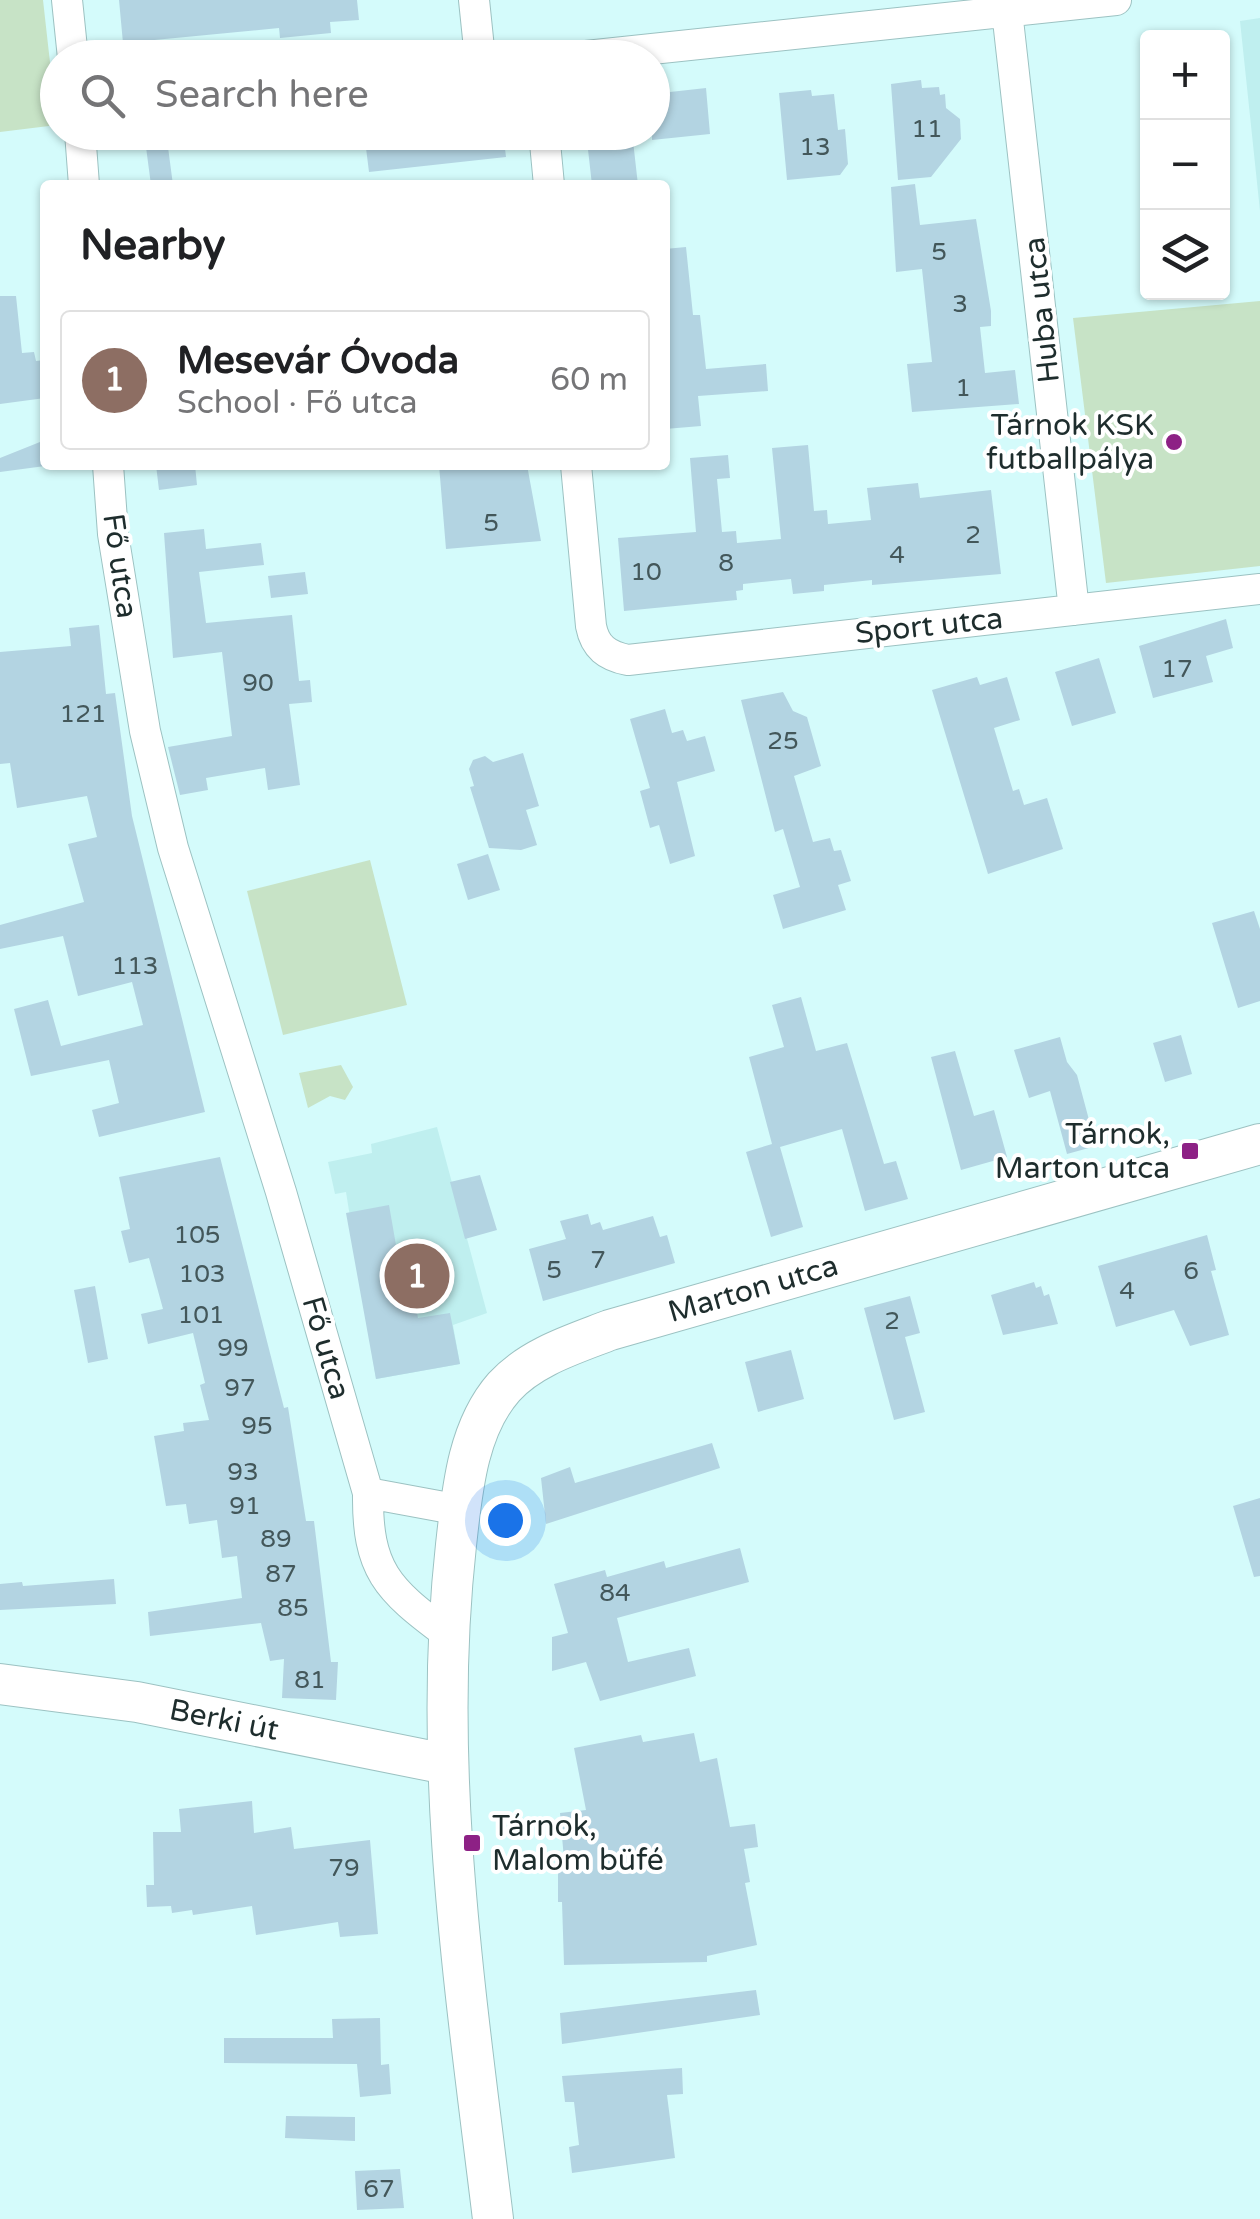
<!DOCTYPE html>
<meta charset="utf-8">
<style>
:root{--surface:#fff;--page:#f6f6f6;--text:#202124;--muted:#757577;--line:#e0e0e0;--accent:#d93025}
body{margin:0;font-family:"Varela Round",sans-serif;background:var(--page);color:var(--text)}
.controls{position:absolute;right:30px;top:30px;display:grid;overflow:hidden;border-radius:10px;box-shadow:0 2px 8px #0004}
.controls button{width:90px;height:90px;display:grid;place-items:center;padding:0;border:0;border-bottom:2px solid var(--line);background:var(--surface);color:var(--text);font:50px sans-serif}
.you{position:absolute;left:505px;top:1520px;width:35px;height:35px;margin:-25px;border:8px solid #fff;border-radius:50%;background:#1a73e8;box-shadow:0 0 0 15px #1a73e833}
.badge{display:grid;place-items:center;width:65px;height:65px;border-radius:50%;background:var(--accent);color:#fff;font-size:32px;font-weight:700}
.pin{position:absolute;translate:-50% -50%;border:5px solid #fff;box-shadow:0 2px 10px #0006}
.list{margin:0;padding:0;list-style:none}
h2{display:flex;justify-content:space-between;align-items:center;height:130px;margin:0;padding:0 40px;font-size:42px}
h2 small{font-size:32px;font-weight:400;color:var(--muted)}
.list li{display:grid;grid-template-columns:65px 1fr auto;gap:30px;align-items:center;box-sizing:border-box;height:140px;margin:0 20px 20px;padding:0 20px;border:2px solid var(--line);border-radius:10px}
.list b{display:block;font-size:38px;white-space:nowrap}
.list p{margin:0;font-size:32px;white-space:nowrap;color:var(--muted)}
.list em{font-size:32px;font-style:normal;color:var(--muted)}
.icon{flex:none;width:55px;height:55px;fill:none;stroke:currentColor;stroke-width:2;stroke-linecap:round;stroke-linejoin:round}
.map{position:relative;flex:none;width:1260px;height:2219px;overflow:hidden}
.search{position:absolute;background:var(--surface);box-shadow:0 2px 8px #0004;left:40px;top:40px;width:630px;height:110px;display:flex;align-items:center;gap:25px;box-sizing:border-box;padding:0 35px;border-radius:55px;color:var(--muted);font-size:38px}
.panel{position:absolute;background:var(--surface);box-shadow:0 2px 8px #0004;left:40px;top:180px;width:630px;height:290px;border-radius:10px}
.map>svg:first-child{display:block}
</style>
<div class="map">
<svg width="1260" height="2219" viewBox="0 0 1260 2219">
<rect width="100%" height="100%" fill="#d4fbfb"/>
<!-- built -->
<path fill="#bfefef" d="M1260,18V211L1240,21Z
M437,1127L487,1313L453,1325L460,1364L376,1379L346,1192L335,1194L328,1162L372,1153L371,1144Z"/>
<!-- green -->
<path fill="#c7e3c6" d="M0,0H43L57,125L0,132Z
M1260,301V566L1106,583L1073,318Z
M370,860L407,1005L283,1035L247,891Z
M341,1065L353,1087L345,1100L330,1096L308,1108L299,1073Z"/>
<!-- building -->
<path fill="#b3d4e2" d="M119,0H357L359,20L330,22L331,33L280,38L279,28L123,43Z
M921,80L922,88L939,87L940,95L945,94L946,108L960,119L961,139L931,177L898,180L891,84Z
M706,88L710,134L652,140V94Z
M811,90L812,96L834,94L838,130L845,129L848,164L840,175L787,180L779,93Z
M144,132H166L173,185H151Z
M364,132H503L506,157L369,172Z
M586,132H632L638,185H592Z
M915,184L920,225L976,219L991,311V326L980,327L985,373L1015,370L1019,404L912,412L907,364L932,362L922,269L896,272L891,187Z
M686,247L693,315H700L706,369L766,364L768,391L698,396L701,426L665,429V249Z
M0,296H16L22,353L34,352L36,361L45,360V398L0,404Z
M45,440V466L0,472V458Z
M808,445L814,511L827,510L828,524L871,520L867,488L918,483L920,498L991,490L1001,574L872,585V580L824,585V591L793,594L791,579L743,584V590L736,591L737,600L624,611L618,538L696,532L690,458L728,455L730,478L717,479L722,532L736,531L737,543L781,539L772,448Z
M156,465H195L197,485L159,490Z
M439,465H527L541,541L446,549Z
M204,529L206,549L261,543L264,565L199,572L206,623L292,615L299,681L310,680L312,702L289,704L300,785L268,790L265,768L206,778L208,790L180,795L168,747L232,736L222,652L173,658L164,533Z
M305,572L308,594L271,598L268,576Z
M1226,619L1233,648L1206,656L1213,682L1153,698L1139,646Z
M99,625L106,694L115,693L132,816L205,1112L99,1137L92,1110L119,1103L109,1060L31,1076L14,1009L48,1000L61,1046L143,1025L132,982L78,996L63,936L0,949V925L84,902L68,844L97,837L87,796L17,808L10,763L0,764V652L71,646L69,628Z
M1099,658L1116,713L1072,726L1055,672Z
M977,677L980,685L1007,677L1020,720L994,728L1013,791L1019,789L1024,805L1047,798L1063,849L988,874L932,690Z
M783,692L793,711L807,717L821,766L794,776L813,842L830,838L834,851L841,850L851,881L838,885L846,910L783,929L773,895L800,887L783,829L775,832L741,700Z
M665,709L672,733L683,730L687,741L705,736L715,771L677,782L695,856L670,864L659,825L650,828L640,791L650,788L630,719Z
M523,753L539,806L526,810L537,845L521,850L489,848L470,787L474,786L469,769L473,760L485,756L493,762Z
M488,854L500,890L468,900L457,864Z
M1254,911L1260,929V1001L1238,1008L1212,923Z
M801,997L816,1051L847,1043L884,1164L896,1161L908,1199L865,1211L842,1129L780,1147L803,1227L771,1237L746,1152L772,1144L749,1057L784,1047L772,1005Z
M1181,1035L1192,1074L1165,1082L1153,1043Z
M1060,1037L1067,1062L1077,1075L1096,1146L1067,1154L1050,1091L1029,1098L1014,1050Z
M955,1051L974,1116L994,1110L1007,1157L961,1170L931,1057Z
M220,1157L284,1408L288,1407L306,1521H314L331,1662H338L336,1700L282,1698L284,1659L270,1661L261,1623L150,1636L148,1612L242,1598L237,1556L222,1558L217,1520L189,1524L186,1504L166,1506L154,1436L184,1431L183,1423L209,1420L200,1385L205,1383L193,1333L148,1344L141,1314L163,1309L149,1258L129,1263L121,1231L130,1229L119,1177Z
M480,1175L497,1230L465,1239L450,1182Z
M389,1205L400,1268L409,1267L418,1318L450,1313L460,1364L376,1379L346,1213Z
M588,1214L591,1225L600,1222L603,1230L653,1216L660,1237L667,1235L675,1263L543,1301L529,1249L566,1239L560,1221Z
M1207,1235L1216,1270L1211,1271L1229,1335L1190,1346L1174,1310L1116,1327L1098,1266Z
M1034,1282L1036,1288L1041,1286L1044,1296L1049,1294L1058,1324L1003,1335L991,1295Z
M95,1286L108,1359L88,1363L74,1290Z
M910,1296L920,1333L905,1337L925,1412L894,1420L864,1308Z
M791,1350L804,1399L758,1412L745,1362Z
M712,1443L720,1468L546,1524L541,1478L570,1467L575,1483Z
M1260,1498V1576L1254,1577L1233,1506Z
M740,1548L749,1582L617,1618L628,1662L689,1648L696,1676L600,1701L586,1662L552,1671V1637L568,1633L554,1584L605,1570L607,1577L664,1561L666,1568Z
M114,1579L116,1604L0,1610V1584L22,1582L23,1586Z
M694,1733L700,1762L717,1758L730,1827L755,1824L758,1847L744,1849L750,1882L745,1883L757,1945L707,1956V1962L564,1965L562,1902H558V1872L565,1871L560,1813L586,1810L574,1748L641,1735L643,1742Z
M252,1801L254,1833L291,1827L294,1849L370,1840L378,1934L340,1937L338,1922L256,1935L252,1906L193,1915L192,1910L172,1913L171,1906L147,1907L146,1885H154L153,1832H181L179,1809Z
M756,1990L760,2015L562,2044L560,2013Z
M380,2018L381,2065L389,2064L391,2094L360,2097L357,2064L224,2063V2038H333L332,2019Z
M682,2068L683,2094L667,2095L675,2158L572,2173L569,2147L579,2145L574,2102H565L562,2076Z
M286,2116L355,2117V2141L285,2138Z
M400,2169L404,2208L357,2210L355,2171Z"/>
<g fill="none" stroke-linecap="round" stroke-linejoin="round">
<defs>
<path id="minor" d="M67,0L73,58
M474,0L480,58
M1007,11L1074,610
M567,58L1116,0
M80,132L84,185
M544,132L549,185
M108,465L113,534L145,731L173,848L281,1192L368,1493C367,1570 387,1589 446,1633
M576,465L591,626C595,647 607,656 628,660L1260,589
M368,1493L460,1510"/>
<path id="tertiary" d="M0,1684L137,1702L446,1764
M493,2219C466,1996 431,1769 456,1545C462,1492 467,1429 504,1387C531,1357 574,1344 610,1330L1260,1144"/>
</defs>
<!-- minor casing -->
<use href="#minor" stroke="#9cc2c2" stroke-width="32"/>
<!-- tertiary casing -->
<use href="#tertiary" stroke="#9cc2c2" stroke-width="42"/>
<!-- minor -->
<use href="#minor" stroke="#fff" stroke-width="30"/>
<!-- tertiary -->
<use href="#tertiary" stroke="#fff" stroke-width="40"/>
</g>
<!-- markers -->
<g fill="#8d2185" stroke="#fff" stroke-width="4">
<circle cx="1174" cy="442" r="10"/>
<rect x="1180" y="1141" width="20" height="20" rx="5"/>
<rect x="462" y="1833" width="20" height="20" rx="5"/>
</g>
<g text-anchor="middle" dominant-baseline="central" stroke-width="8" stroke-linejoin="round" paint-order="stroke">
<!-- number labels -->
<g font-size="25" fill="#43575a">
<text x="927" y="129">11</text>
<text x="815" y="147">13</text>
<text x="939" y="252">5</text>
<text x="960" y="304">3</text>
<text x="963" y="388">1</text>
<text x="491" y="523">5</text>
<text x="973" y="535">2</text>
<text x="897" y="555">4</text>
<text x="726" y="563">8</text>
<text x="646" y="572">10</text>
<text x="1177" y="669">17</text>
<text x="258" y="683">90</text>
<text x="83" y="714">121</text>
<text x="783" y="741">25</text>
<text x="135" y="966">113</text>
<text x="197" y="1235">105</text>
<text x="598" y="1260">7</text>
<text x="554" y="1270">5</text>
<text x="1191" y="1271">6</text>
<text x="202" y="1274">103</text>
<text x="1127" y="1291">4</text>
<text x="201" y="1315">101</text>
<text x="892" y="1321">2</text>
<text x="233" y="1348">99</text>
<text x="240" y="1388">97</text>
<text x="257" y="1426">95</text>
<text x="243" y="1472">93</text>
<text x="245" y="1506">91</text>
<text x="276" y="1539">89</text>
<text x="281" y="1574">87</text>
<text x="615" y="1593">84</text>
<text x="293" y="1608">85</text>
<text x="310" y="1680">81</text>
<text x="344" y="1868">79</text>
<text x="379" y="2189">67</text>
</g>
<!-- street labels -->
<g font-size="30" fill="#1e2d2d" stroke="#fff">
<text transform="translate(1042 310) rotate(-96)">Huba utca</text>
<text transform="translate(120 566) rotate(82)">Fő utca</text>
<text transform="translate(929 626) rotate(-6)">Sport utca</text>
<text transform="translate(753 1289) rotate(-16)">Marton utca</text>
<text transform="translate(326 1348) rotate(74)">Fő utca</text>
<text transform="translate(224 1720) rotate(11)">Berki út</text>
</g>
<!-- poi labels -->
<g font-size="30" fill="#1e2d2d" stroke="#fff" text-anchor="end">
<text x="1154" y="425">Tárnok KSK<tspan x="1154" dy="34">futballpálya</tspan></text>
<text x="1170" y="1134">Tárnok,<tspan x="1170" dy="34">Marton utca</tspan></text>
<text x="492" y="1826" text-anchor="start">Tárnok,<tspan x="492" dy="34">Malom büfé</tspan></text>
</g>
</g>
</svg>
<div class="controls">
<button>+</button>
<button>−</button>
<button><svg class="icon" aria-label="layers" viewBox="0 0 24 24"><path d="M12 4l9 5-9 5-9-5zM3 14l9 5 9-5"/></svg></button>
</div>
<div class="you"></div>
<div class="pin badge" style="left:417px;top:1276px;background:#8d6e63">1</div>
<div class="search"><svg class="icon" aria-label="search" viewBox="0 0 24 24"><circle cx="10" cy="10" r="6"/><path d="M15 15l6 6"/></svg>Search here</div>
<section class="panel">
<h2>Nearby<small></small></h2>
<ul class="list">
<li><span class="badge" style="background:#8d6e63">1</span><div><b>Mesevár Óvoda</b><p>School · Fő utca</p></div><em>60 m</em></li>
</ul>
</section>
</div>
